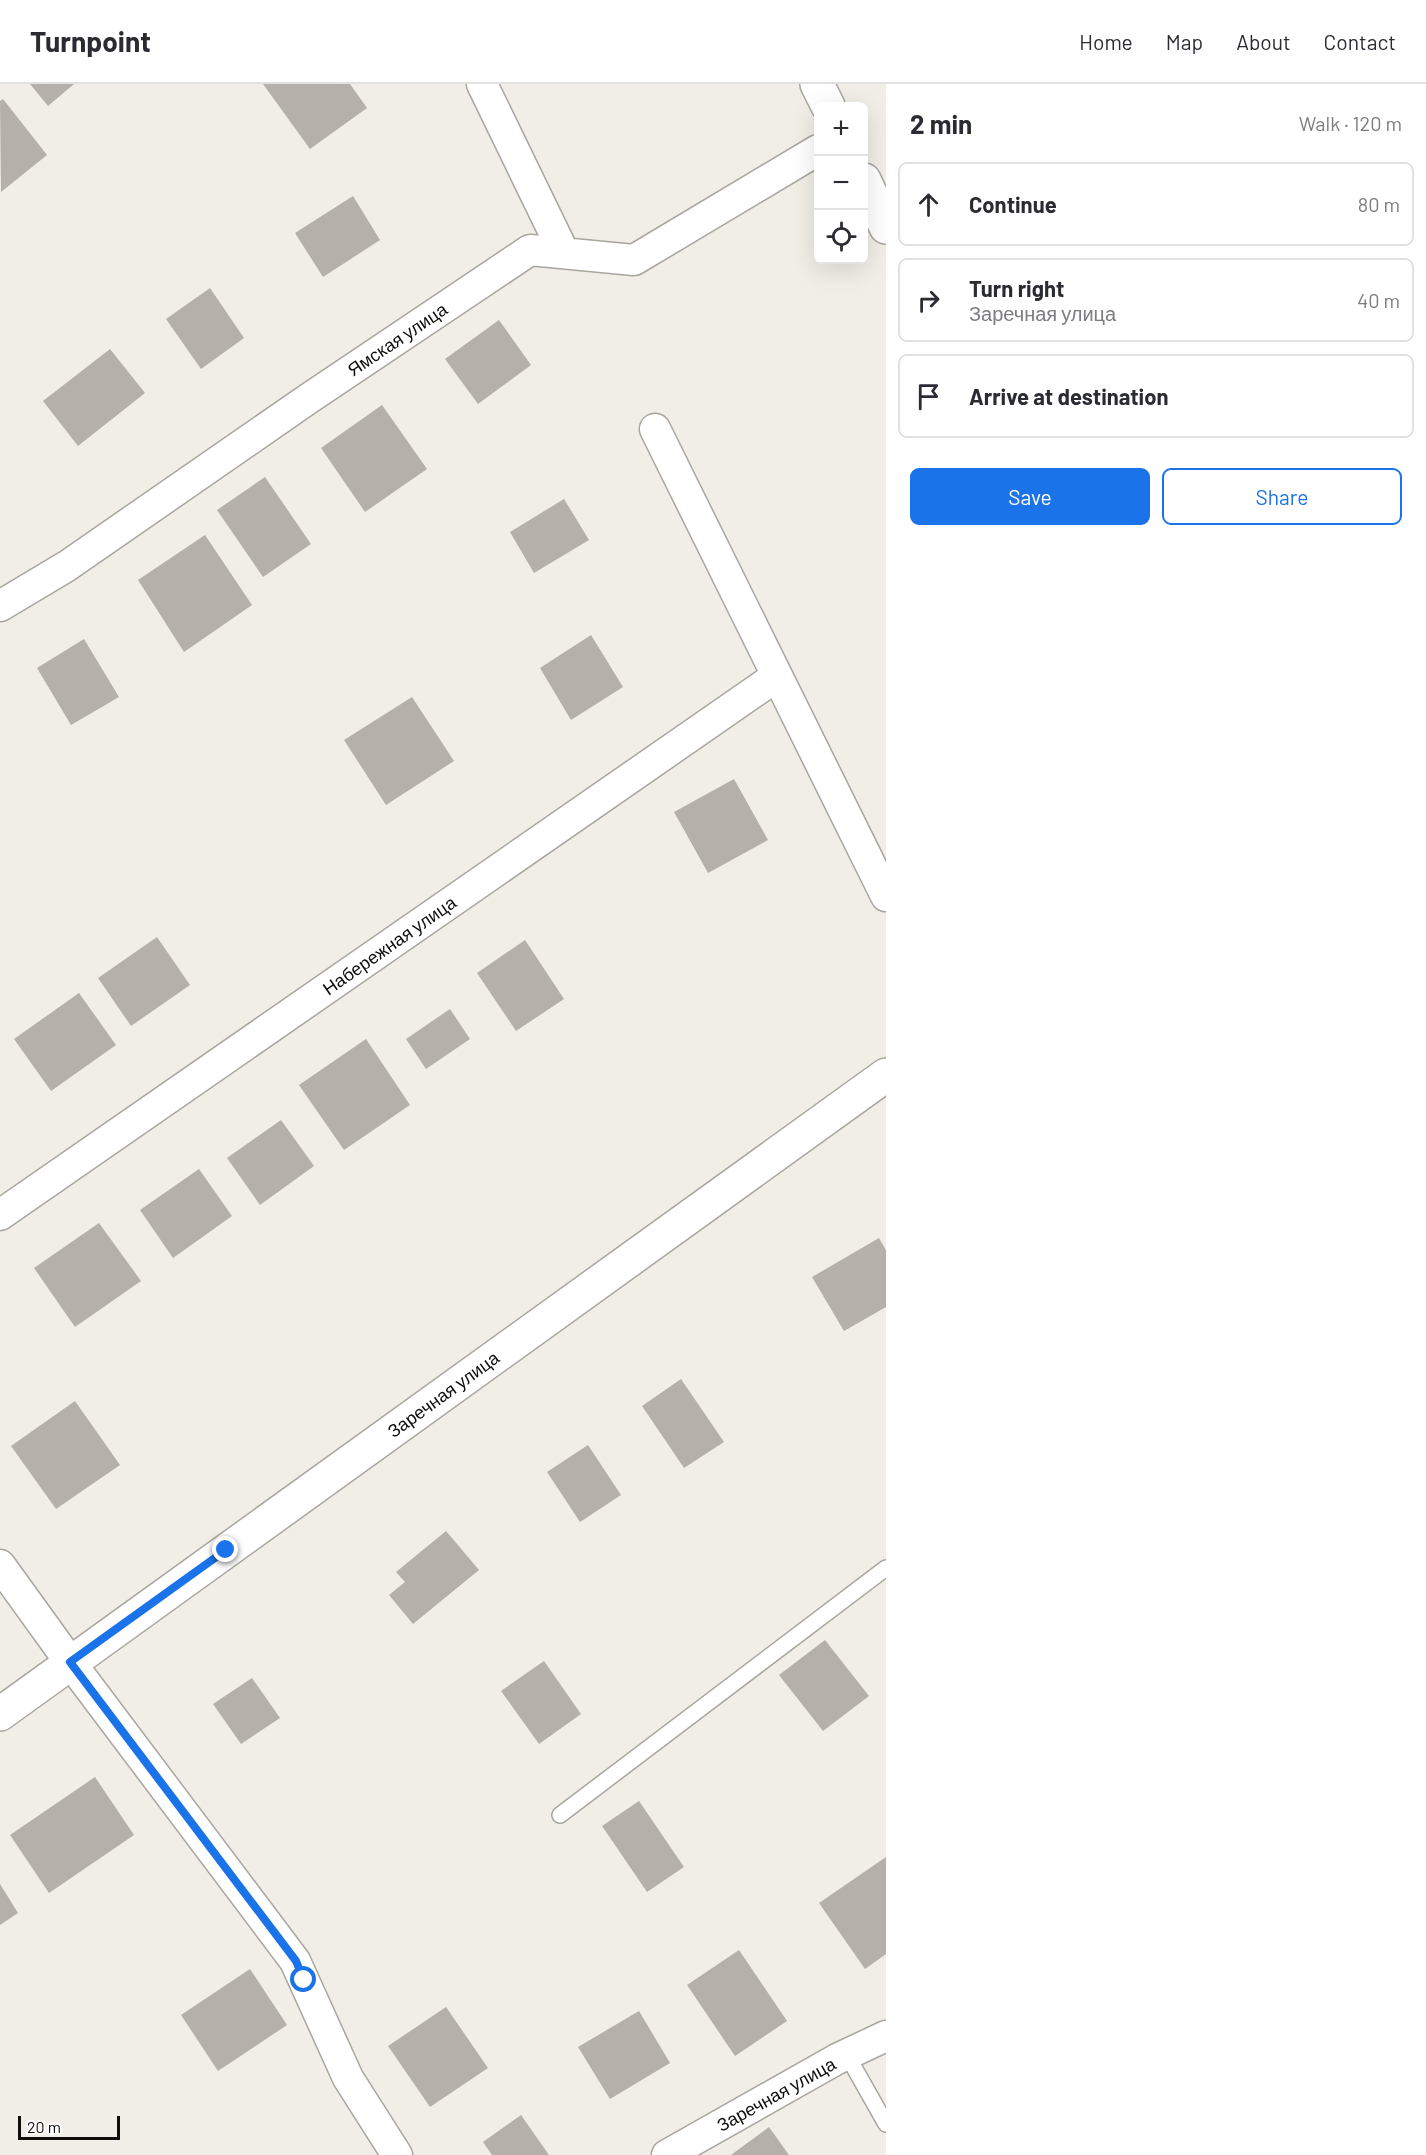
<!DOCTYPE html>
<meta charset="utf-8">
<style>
:root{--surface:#fff;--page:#f2f2f3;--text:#2b2b33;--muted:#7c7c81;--line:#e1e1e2;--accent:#1a73e8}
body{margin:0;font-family:Barlow,sans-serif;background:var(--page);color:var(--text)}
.controls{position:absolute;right:18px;top:18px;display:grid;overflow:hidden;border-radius:9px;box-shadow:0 6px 24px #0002}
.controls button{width:54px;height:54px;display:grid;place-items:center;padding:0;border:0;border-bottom:2px solid var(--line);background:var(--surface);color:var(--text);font:30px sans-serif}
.scale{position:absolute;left:18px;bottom:15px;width:102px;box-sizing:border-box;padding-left:6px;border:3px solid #0f0e0c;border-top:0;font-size:16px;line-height:21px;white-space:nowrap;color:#0f0e0c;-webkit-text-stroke:4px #fff;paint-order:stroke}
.stop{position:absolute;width:18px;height:18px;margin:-14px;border:4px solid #1a73e8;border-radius:50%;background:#fff}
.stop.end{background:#1a73e8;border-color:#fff;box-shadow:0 2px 6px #0008}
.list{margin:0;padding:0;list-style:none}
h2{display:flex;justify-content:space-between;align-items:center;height:78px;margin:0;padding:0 24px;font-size:26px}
h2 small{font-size:20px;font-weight:400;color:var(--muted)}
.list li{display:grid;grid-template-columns:39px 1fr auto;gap:18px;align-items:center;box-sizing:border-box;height:84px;margin:0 12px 12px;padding:0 12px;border:2px solid var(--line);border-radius:9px}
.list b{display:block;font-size:22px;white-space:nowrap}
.list p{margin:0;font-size:20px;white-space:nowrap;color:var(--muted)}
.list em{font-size:20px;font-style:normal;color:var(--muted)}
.actions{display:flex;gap:12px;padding:18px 24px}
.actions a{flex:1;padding:14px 0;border:2px solid var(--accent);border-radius:9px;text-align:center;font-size:21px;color:var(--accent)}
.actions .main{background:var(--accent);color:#fff}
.icon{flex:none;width:33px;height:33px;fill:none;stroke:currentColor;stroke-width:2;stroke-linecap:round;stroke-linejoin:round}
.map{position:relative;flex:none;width:886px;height:2071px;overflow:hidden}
header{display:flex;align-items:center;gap:36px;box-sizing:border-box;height:84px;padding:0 30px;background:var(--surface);border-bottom:2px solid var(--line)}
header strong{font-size:28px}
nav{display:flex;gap:33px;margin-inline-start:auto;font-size:21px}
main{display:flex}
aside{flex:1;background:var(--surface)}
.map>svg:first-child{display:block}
</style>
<header>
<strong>Turnpoint</strong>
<nav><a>Home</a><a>Map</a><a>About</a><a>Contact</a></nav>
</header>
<main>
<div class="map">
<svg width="886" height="2071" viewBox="0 0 886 2071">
<rect width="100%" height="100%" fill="#f0eee6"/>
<!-- building -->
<path fill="#b5b0aa" d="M30,0H74L48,22Z
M263,0H350L367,24L310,65Z
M3,15L47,71L1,108L0,17Z
M353,112L380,156L323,193L295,149Z
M210,204L244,254L201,285L166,235Z
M499,236L531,281L478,320L445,275Z
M110,265L145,309L78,362L43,317Z
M382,321L427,385L365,428L321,364Z
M265,393L311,460L263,493L217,426Z
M564,415L589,456L534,489L510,448Z
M205,451L252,521L184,568L138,496Z
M591,551L623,603L571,636L540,584Z
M84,555L119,613L71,641L37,584Z
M412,613L454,677L386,721L344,656Z
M734,695L768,756L708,789L674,728Z
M157,853L190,901L131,942L98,894Z
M525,856L564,915L516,947L477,889Z
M79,909L116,961L51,1007L14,955Z
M450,925L470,955L426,985L406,955Z
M366,955L410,1021L344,1066L299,1001Z
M281,1036L314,1082L260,1121L227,1074Z
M199,1085L232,1132L173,1174L140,1126Z
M99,1139L141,1197L75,1243L34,1184Z
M879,1154L886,1166V1223L844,1247L812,1193Z
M681,1295L724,1358L684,1384L642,1322Z
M75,1317L120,1381L56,1425L11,1362Z
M588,1361L621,1411L580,1438L547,1388Z
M446,1447L479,1486L413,1540L389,1511L405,1498L396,1488Z
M825,1556L869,1612L823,1647L779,1591Z
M544,1577L581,1630L539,1660L501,1607Z
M252,1594L280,1634L241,1660L213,1620Z
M95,1693L134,1751L49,1809L10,1751Z
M639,1717L684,1783L647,1808L602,1742Z
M886,1773V1870L865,1885L819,1819Z
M0,1800L18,1829L0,1841Z
M739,1866L787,1937L735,1972L687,1901Z
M250,1885L287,1941L218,1987L181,1931Z
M446,1923L488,1984L430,2023L388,1962Z
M639,1927L670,1979L610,2015L578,1963Z
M521,2031L549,2071H492L483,2058Z
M769,2043L789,2071H731Z"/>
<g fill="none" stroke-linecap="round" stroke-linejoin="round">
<defs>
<path id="service" d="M560,1731L886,1484
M847,1971L886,2040"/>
<path id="minor" d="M482,0L564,169
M655,345L886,812
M0,522L67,482L308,315L530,166L634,176L818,66
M0,1131L777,592
M0,1481L70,1578L295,1877L348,1994L397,2071
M667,2071L837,1975L886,1952"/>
<path id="tertiary" d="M0,1630L886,991"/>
<path id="secondary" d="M817,0L828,22
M864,96L886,143"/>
</defs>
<!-- service casing -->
<use href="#service" stroke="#a8a69f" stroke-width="18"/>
<!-- minor casing -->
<use href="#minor" stroke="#a8a69f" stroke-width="33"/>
<!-- tertiary casing -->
<use href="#tertiary" stroke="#a8a69f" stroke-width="36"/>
<!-- secondary casing -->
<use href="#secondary" stroke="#a8a69f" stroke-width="36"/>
<!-- service -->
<use href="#service" stroke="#fff" stroke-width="15"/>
<!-- minor -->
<use href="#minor" stroke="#fff" stroke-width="30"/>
<!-- tertiary -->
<use href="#tertiary" stroke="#fff" stroke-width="33"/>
<!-- secondary -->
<use href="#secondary" stroke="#fff" stroke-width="33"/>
</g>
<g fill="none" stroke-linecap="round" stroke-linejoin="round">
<!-- route -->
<path stroke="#1a73e8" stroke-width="8" d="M226,1466L70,1578L296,1877L304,1896"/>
</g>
<g text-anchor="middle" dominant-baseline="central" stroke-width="4.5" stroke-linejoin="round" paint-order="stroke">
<!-- street labels -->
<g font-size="18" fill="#0f0e0c" stroke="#fff">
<text transform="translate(397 255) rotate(-34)">Ямская улица</text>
<text transform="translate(389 861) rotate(-35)">Набережная улица</text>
<text transform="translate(443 1310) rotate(-36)">Заречная улица</text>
<text transform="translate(776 2010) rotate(-29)">Заречная улица</text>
</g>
</g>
</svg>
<div class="controls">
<button>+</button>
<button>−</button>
<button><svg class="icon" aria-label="locate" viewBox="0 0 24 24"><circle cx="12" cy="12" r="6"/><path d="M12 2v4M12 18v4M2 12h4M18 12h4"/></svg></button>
</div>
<div class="scale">20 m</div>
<div class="stop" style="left:304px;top:1896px"></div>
<div class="stop end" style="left:226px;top:1466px"></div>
</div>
<aside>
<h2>2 min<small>Walk · 120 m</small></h2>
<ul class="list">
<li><svg class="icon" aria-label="ahead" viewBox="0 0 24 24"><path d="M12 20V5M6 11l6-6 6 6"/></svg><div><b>Continue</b></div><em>80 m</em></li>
<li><svg class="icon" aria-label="right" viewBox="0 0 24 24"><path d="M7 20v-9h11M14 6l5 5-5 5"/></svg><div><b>Turn right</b><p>Заречная улица</p></div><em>40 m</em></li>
<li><svg class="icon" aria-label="arrive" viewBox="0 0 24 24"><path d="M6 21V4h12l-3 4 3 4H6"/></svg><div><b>Arrive at destination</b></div></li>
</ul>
<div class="actions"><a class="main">Save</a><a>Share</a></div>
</aside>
</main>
